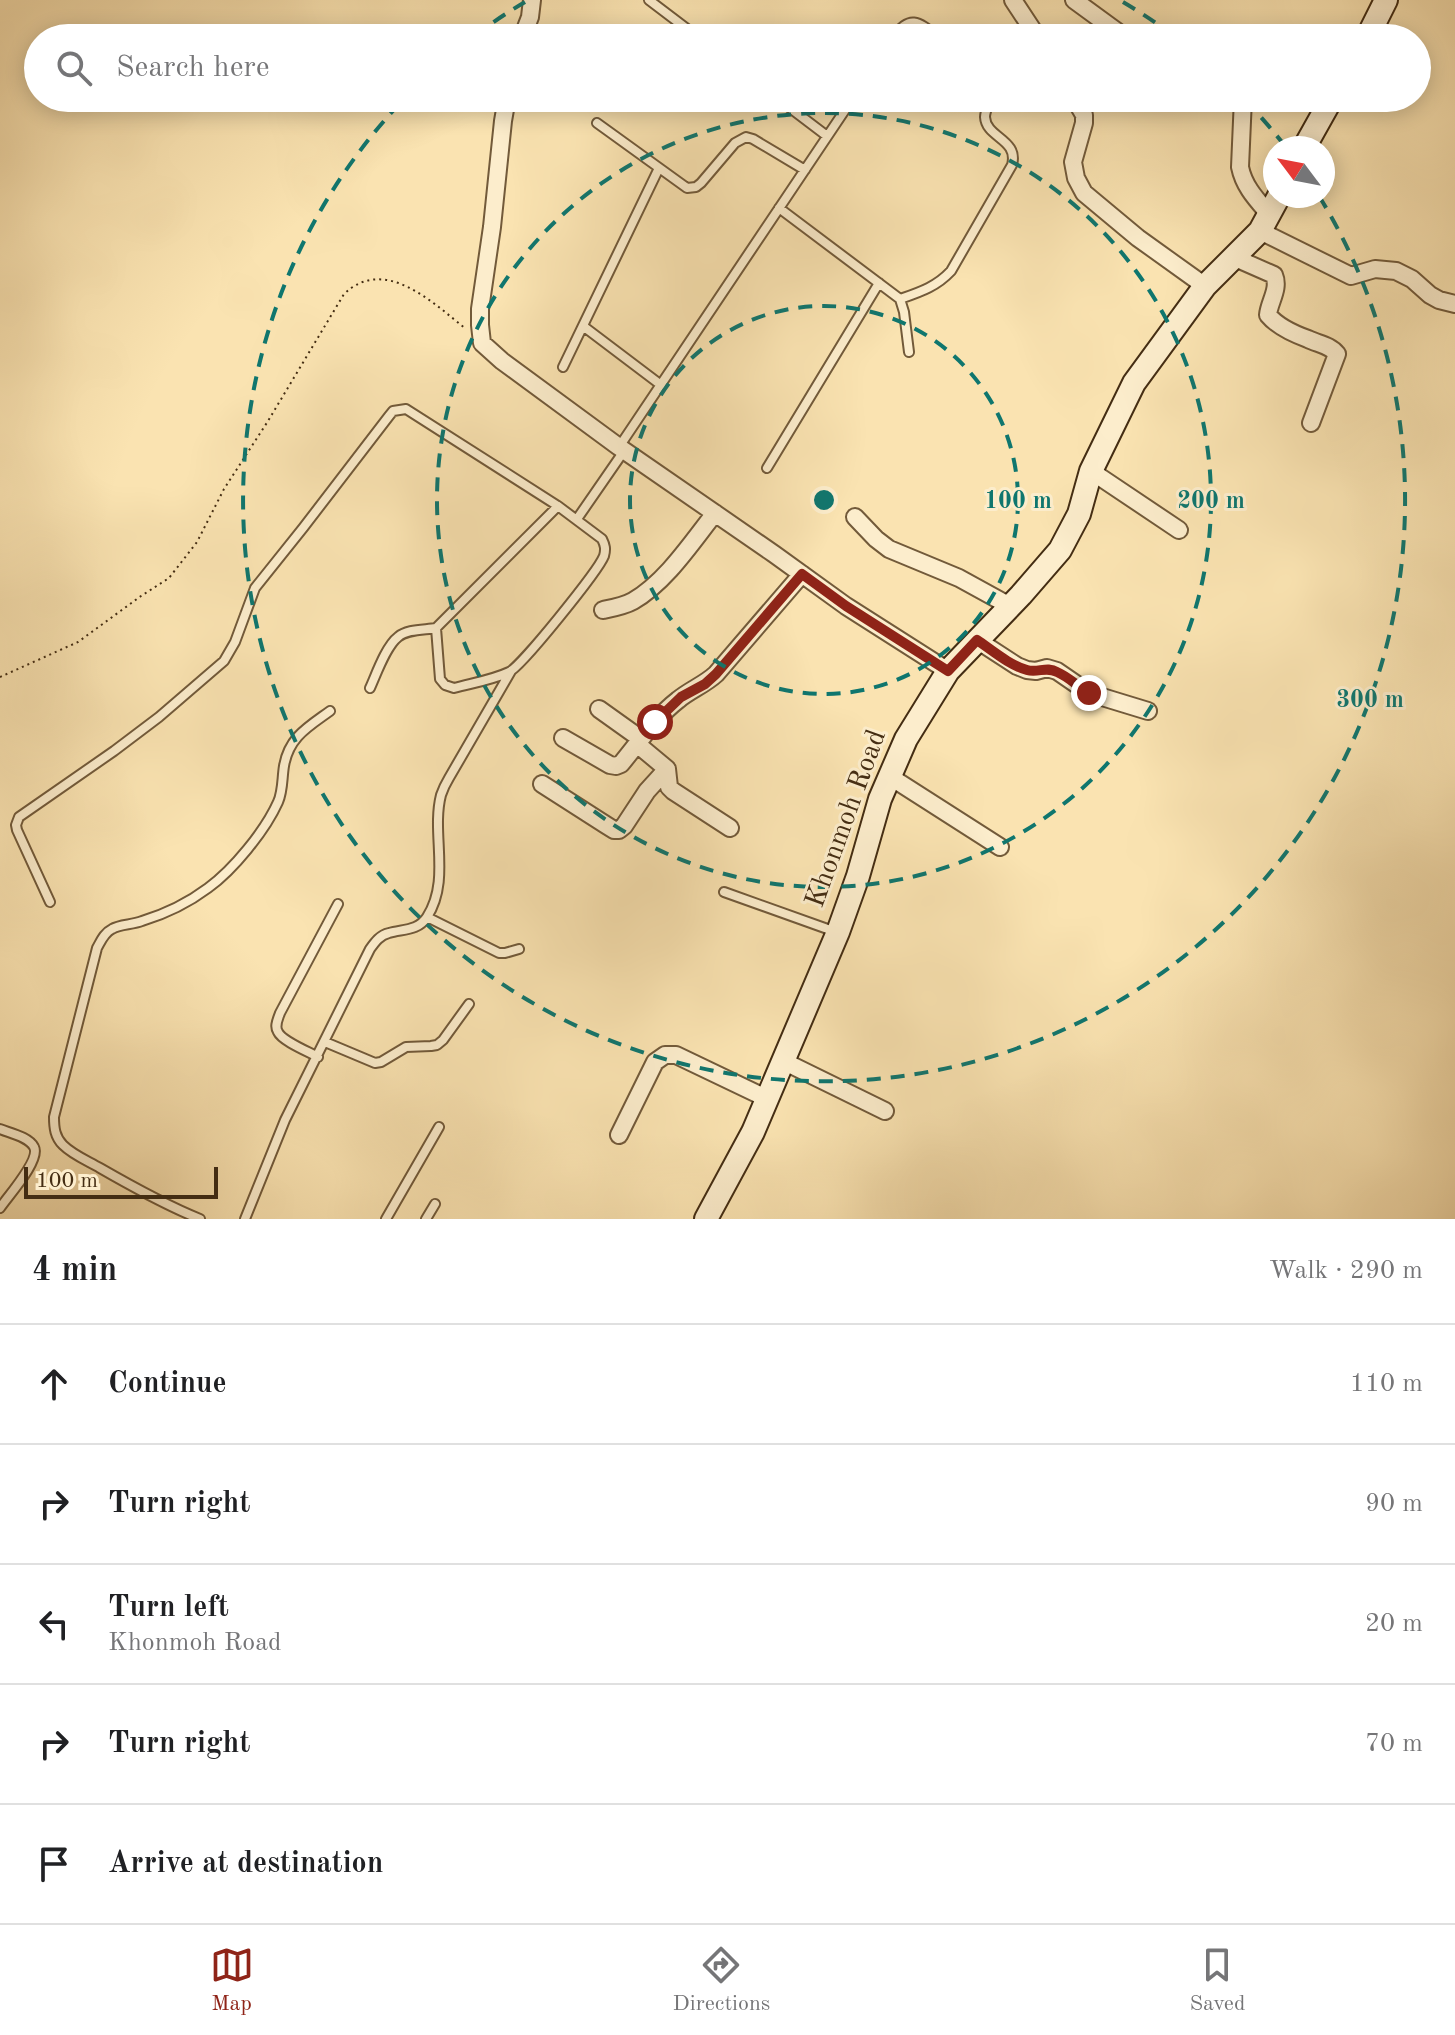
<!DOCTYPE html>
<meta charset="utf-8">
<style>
:root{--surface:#fff;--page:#f6f6f6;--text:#202124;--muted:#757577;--line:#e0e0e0;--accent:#8f2418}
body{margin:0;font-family:"Old Standard TT",serif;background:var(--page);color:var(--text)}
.compass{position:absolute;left:1263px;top:136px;width:72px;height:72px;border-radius:50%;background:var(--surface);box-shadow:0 4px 20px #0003;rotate:302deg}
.scale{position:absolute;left:24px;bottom:20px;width:194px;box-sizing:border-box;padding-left:8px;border:4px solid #442d13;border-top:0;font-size:22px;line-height:28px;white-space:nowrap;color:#442d13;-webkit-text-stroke:6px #fcedcc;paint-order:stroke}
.stop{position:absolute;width:24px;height:24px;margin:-18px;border:6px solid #8f2418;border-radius:50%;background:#fff}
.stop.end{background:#8f2418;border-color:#fff;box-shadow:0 2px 8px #0008}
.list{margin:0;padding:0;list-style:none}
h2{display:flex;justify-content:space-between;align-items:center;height:104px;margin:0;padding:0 32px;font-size:34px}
h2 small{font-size:26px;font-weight:400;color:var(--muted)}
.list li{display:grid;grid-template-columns:52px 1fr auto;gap:24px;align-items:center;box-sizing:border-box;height:120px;padding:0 32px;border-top:2px solid var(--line)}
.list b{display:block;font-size:30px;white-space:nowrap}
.list p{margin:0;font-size:26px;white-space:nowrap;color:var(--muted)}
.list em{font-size:26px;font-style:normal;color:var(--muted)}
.icon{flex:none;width:44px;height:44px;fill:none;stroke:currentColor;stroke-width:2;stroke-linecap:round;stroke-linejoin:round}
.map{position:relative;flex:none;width:1455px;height:1219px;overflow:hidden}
.search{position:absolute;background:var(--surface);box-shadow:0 4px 20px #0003;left:24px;right:24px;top:24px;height:88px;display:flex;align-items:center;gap:20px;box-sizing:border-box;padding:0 28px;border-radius:44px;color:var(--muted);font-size:30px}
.sheet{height:704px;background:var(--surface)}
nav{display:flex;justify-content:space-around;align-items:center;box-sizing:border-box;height:112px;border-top:2px solid var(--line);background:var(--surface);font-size:22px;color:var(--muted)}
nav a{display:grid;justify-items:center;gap:4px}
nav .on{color:var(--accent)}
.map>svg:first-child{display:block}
</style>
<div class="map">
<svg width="1455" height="1219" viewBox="0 0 1455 1219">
<rect width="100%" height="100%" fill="#fae3b1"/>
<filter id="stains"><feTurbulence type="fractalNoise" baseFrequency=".0025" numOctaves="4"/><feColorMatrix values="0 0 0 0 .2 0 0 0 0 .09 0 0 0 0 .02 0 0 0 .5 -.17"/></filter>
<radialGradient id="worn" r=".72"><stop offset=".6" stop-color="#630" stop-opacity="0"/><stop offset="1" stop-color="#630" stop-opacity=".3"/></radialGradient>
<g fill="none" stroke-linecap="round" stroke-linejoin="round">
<defs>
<path id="lane" d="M649,0L699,38
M893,38C910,13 919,22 939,38
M777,98L827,136
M597,123L687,188L696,187L701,183L735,143L746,137L753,139L805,170
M779,208L900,299L904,312L909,352
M900,299C920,292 936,287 951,271L1012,165C1019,139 986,138 985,117C985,111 989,104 991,98
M583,326L661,385
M563,367L659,168
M619,447L853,98
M767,468L879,283
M577,519L624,451
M436,628L558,506
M724,892L836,932
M50,902L17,830L16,825L19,817L114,751L159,717L224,661L235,642L255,588L303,528L389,416L393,411L406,409L558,506L602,539C605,545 606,549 604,556C598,571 521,667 509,672C492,680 472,683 454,688L445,685L440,679L436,628C424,630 407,629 398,637C386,646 376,675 370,688
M427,917L499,953H505L519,949
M325,1042L375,1063L381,1062L406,1047L431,1046L437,1045L443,1040L469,1004
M318,1057C309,1052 282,1041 278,1032C274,1026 278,1019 280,1013L338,904
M0,1129C10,1133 29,1137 34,1147C41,1160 8,1196 0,1208
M200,1219C165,1205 133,1187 100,1168C88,1161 73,1155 63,1145C55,1137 54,1128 54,1117L97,948C101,941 104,933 112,929C120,924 132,925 142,921C165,914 188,903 208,888C233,870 265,831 278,802C283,791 282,778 284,766C289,737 308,727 330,711
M245,1219L285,1120L370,949C375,942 380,935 389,933C403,929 418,931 427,917C451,880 431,834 441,795C443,789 446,783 449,778L511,671
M386,1219L439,1127
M426,1219L435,1204"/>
<path id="street" d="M1013,0L1038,38
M1074,0L1126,38
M522,38L530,17L532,0
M1264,38H1272
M507,98L503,121L492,227L480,309V325L482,343L502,361L619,447L774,554L846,606L948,671
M1074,98L1084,115V123L1073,162L1076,178L1084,193L1138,238L1205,286
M1243,98L1240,167C1244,187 1257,200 1269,214
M1260,231L1351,276L1375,269L1396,271L1412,279L1430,295L1439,300L1455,304
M1233,257L1274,275C1280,289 1269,302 1268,315C1278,327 1294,334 1308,339C1318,344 1330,345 1337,354L1311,423
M1091,471L1179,530
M855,517L876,539L889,549L959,578L1010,606
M603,610C613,608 624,606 633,601C666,582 692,542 715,513
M977,640L1017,666L1027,670L1036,671L1047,668L1057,671L1089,693L1148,711
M599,709L641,739
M563,738L610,765L616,766L621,764C639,742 656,717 678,700C690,690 704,685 716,674L802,574
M637,744L667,769L669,787L673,791L730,828
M889,776L1000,847
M542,784L606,825L614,830H619L624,826L647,791L667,769
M783,1061L885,1111
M619,1135L655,1062L665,1055H676L768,1099"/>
<path id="secondary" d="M1367,38L1386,0
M1304,148L1332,98
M706,1219L753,1132L838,932L858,876L880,799L906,739L948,671L1021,595L1060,550L1079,514L1091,471L1134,383L1205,286L1260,231L1279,196"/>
</defs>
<!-- lane casing -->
<use href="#lane" stroke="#725a3a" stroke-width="12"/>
<!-- street casing -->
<use href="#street" stroke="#725a3a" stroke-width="20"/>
<!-- secondary casing -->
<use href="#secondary" stroke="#442d13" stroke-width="26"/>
<!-- path -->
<path stroke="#442d13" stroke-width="2" stroke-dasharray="2 4" stroke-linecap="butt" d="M0,677L78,642L141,596L169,578L197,542L224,489L268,421L344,294C385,255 433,303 466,329"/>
<!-- lane -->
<use href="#lane" stroke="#fcedcc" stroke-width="8"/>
<!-- street -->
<use href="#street" stroke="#fcedcc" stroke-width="16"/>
<!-- secondary -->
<use href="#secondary" stroke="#fcedcc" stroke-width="22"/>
</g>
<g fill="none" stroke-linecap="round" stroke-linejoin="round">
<!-- route -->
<path stroke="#8f2418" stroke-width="10" d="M655,722L681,697L705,684L716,674L802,574L846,606L948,671L977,640C992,650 1009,665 1027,670C1038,673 1047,666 1057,672C1069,677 1078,687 1089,693"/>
</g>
<!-- distance rings -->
<g fill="none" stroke="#0f766e" stroke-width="4" stroke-dasharray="14 10">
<circle cx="824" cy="500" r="194"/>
<circle cx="824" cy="500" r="387"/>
<path d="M474 36A581 581 0 0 1 525 2M1123 2A581 581 0 0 1 1174 36M1245 100A581 581 0 0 1 1285 146M1319 196A581 581 0 1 1 403 100"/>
</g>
<g text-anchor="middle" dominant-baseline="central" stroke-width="6" stroke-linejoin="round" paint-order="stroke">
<!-- street labels -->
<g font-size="28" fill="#442d13" stroke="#fcedcc">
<text transform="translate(847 819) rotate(-70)">Khonmoh Road</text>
</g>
</g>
<circle cx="824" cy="500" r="12" fill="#0f766e" stroke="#fcedcc" stroke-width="4"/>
<g font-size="24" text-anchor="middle" font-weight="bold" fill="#0f766e" stroke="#fcedcc" stroke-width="6" stroke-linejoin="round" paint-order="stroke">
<text x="1018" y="508">100 m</text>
<text x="1211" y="508">200 m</text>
<text x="1370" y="707">300 m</text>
</g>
<rect width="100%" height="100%" filter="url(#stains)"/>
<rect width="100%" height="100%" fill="url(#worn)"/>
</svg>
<svg class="compass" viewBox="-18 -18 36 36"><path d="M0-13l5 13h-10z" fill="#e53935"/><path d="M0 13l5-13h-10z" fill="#757577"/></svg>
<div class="scale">100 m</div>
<div class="stop" style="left:655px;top:722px"></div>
<div class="stop end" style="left:1089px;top:693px"></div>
<div class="search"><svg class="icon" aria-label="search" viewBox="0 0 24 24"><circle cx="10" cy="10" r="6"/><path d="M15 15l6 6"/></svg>Search here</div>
</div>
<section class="sheet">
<h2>4 min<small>Walk · 290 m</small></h2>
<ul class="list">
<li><svg class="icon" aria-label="ahead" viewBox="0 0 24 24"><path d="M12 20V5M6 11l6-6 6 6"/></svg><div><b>Continue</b></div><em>110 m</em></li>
<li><svg class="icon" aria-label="right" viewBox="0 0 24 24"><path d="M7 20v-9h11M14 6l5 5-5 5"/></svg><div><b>Turn right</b></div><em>90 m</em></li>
<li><svg class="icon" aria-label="left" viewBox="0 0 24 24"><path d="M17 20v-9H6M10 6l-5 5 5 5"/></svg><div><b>Turn left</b><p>Khonmoh Road</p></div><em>20 m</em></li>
<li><svg class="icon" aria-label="right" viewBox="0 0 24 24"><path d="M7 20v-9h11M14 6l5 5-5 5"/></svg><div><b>Turn right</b></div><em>70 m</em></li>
<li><svg class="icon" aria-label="arrive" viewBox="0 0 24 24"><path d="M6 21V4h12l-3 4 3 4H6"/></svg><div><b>Arrive at destination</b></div></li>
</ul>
</section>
<nav>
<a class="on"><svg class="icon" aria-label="map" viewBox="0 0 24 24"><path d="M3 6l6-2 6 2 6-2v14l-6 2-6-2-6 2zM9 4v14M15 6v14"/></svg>Map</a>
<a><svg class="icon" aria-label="directions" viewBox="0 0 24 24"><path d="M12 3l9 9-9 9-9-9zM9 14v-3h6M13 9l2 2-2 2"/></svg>Directions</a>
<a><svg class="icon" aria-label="saved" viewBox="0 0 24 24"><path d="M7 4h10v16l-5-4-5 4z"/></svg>Saved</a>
</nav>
